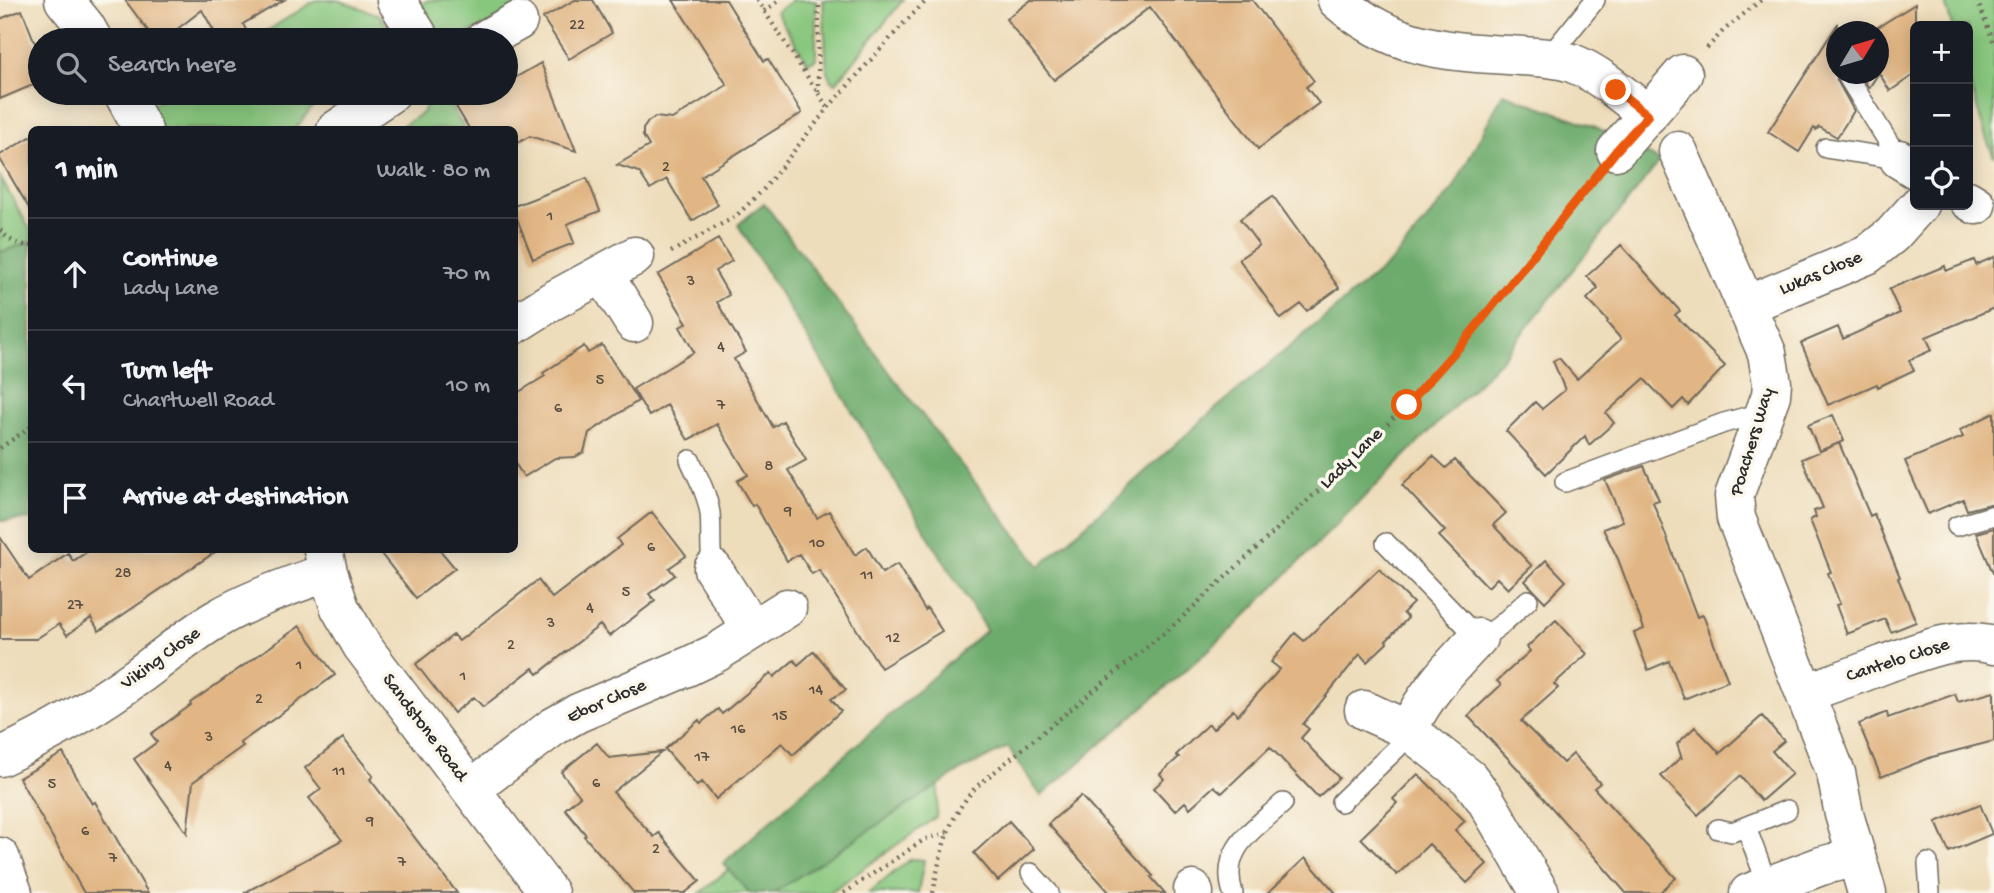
<!DOCTYPE html>
<meta charset="utf-8">
<style>
:root{--surface:#171b24;--page:#242831;--text:#f1f3f6;--muted:#9ea1a6;--line:#363941}
body{margin:0;font-family:"Gochi Hand",sans-serif;background:var(--page);color:var(--text)}
.controls{position:absolute;right:21px;top:21px;display:grid;overflow:hidden;border-radius:10px;box-shadow:0 4px 18px #0003}
.controls button{width:63px;height:63px;display:grid;place-items:center;padding:0;border:0;border-bottom:2px solid var(--line);background:var(--surface);color:var(--text);font:35px sans-serif}
.compass{position:absolute;left:1826px;top:21px;width:63px;height:63px;border-radius:50%;background:var(--surface);box-shadow:0 4px 18px #0003;rotate:52deg}
.stop{position:absolute;width:21px;height:21px;margin:-16px;border:5px solid #ea580c;border-radius:50%;background:#fff}
.stop.end{background:#ea580c;border-color:#fff;box-shadow:0 2px 7px #0008}
.list{margin:0;padding:0;list-style:none}
h2{display:flex;justify-content:space-between;align-items:center;height:91px;margin:0;padding:0 28px;font-size:30px}
h2 small{font-size:23px;font-weight:400;color:var(--muted)}
.list li{display:grid;grid-template-columns:46px 1fr auto;gap:21px;align-items:center;box-sizing:border-box;height:112px;padding:0 28px;border-top:2px solid var(--line)}
.list b{display:block;font-size:26px;white-space:nowrap}
.list p{margin:0;font-size:23px;white-space:nowrap;color:var(--muted)}
.list em{font-size:23px;font-style:normal;color:var(--muted)}
.icon{flex:none;width:38px;height:38px;fill:none;stroke:currentColor;stroke-width:2;stroke-linecap:round;stroke-linejoin:round}
.map{position:relative;flex:none;width:1994px;height:893px;overflow:hidden}
.search{position:absolute;background:var(--surface);box-shadow:0 4px 18px #0003;left:28px;top:28px;width:490px;height:77px;display:flex;align-items:center;gap:18px;box-sizing:border-box;padding:0 24px;border-radius:38px;color:var(--muted);font-size:26px}
.panel{position:absolute;background:var(--surface);box-shadow:0 4px 18px #0003;left:28px;top:126px;width:490px;height:427px;border-radius:10px}
.map>svg:first-child{display:block}
</style>
<div class="map">
<svg width="1994" height="893" viewBox="0 0 1994 893">
<rect width="100%" height="100%" fill="#fbf7ec"/>
<filter id="ink" filterUnits="userSpaceOnUse"><feTurbulence type="fractalNoise" baseFrequency=".0143" numOctaves="2"/><feDisplacementMap in="SourceGraphic" scale="14" xChannelSelector="R" yChannelSelector="G"/><feConvolveMatrix kernelMatrix="1 2 1 2 8 2 1 2 1" color-interpolation-filters="sRGB"/></filter>
<filter id="wash" filterUnits="userSpaceOnUse"><feTurbulence type="fractalNoise" baseFrequency=".00686" numOctaves="4" result="noise"/><feDisplacementMap in="SourceGraphic" scale="28" xChannelSelector="R" yChannelSelector="G"/><feGaussianBlur stdDeviation="1.57" result="paint"/><feColorMatrix in="noise" values="0 0 0 0 0 0 0 0 0 0 0 0 0 0 0 0 0 1.4 0 .05"/><feComposite in="paint" operator="in"/></filter>
<g filter="url(#wash)">
<rect width="100%" height="100%" fill="#edb"/>
<!-- green -->
<path fill="#87c67d" stroke="#597854" stroke-width="2" d="M316,0H338L380,15L395,40H253Z
M428,0H521L523,3C505,13 456,49 437,33C430,26 424,14 418,6Z
M792,0H816V59L808,63L776,12Z
M823,0H903L836,83L832,82L827,72Z
M1944,0H1994V157L1986,137L1968,78V26H1952Z
M170,93H334L314,105L295,129H163L155,121L151,105Z
M443,95L465,129H397L422,113L429,102Z
M0,177L32,233L31,241L2,252L0,250Z
M939,785L936,817L829,893H773Z
M911,859L924,860L918,893H868Z
M729,869L750,893H700Z"/>
<!-- forest -->
<path fill="#6dab6c" stroke="#4c6b4c" stroke-width="2" d="M1503,93L1596,127L1660,161L1501,360L1227,634L1041,796L1008,747L960,771L773,893H750L723,863L986,630L738,225L764,203L896,381L1040,566L1207,416L1393,260L1453,189Z
M31,241V519L0,521V250L2,252Z"/>
<g id="blocks">
<!-- building -->
<path fill="#e1b684" d="M125,0H284L243,24L251,40H219L202,10L163,40H155Z
M575,0H593L612,33L569,59L543,18Z
M673,0H726L764,61L768,59L802,113L701,176L718,205L692,221L667,179L650,189L639,172L617,165L649,146L643,136V129L648,122L655,117L672,119L727,85Z
M1031,0H1252L1314,81L1306,87L1319,103L1258,149L1150,7L1054,80L1006,19Z
M1915,4V74L1890,91L1879,73V32H1870Z
M22,10L40,56V82L0,99V19Z
M1837,25V80L1854,111L1837,137L1819,127L1816,130L1814,128L1799,152L1768,132Z
M541,63L576,151L530,136L514,145V130H470L448,93H506V83Z
M1860,74H1878L1869,88Z
M32,136V213L0,159V155Z
M587,178L600,211L567,224L574,243L533,259L514,211V206Z
M1273,196L1339,288L1307,311L1301,304L1281,319L1239,259L1259,245L1240,219Z
M718,239L732,261L715,271L729,295L717,302L746,352L734,359L773,427L783,421L806,460L788,470L817,518L829,511L855,555L867,547L882,573L897,564L925,610L927,608L942,631L881,668L819,570L812,574L799,554L787,561L755,504L752,506L737,481L748,475L717,424L688,440L667,405L649,416L633,389L694,352L680,327L687,323L658,275Z
M1621,245L1680,311L1675,315L1725,366L1688,405L1683,399L1673,409L1644,379L1606,413L1614,423L1589,445L1585,436L1546,474L1506,431L1535,402L1542,409L1565,390L1553,361L1559,358L1577,379L1621,339L1607,323L1608,321L1587,299L1598,288L1587,276Z
M1994,257V308L1926,337L1932,350L1909,360L1914,370L1878,387L1877,384L1828,405L1801,343L1838,327L1843,339L1900,313L1889,289L1945,266L1946,271L1974,260L1976,265Z
M602,345L638,401L589,433L584,452L575,457L555,458L524,477L514,462V395L545,376L543,373L584,346L588,353Z
M1994,413V503L1967,510L1963,499L1928,514L1905,461L1963,437L1960,430Z
M1833,415L1844,441L1819,451L1808,425Z
M1839,443L1870,516L1874,514L1900,577L1898,578L1916,622L1891,632L1885,619L1847,634L1836,605L1840,604L1828,573L1831,572L1810,520L1816,517L1814,511L1823,508L1802,459Z
M1433,456L1446,468L1455,460L1506,513L1493,525L1532,566L1508,589L1497,578L1488,587L1439,536L1445,531L1402,485Z
M1644,466L1659,500L1653,502L1697,617L1703,615L1728,681L1684,699L1669,661L1648,670L1634,633L1644,629L1618,559L1603,529L1623,521L1605,480Z
M652,512L686,556L669,568L675,575L649,594L655,601L609,636L600,625L538,674L533,668L483,707L474,697L454,713L416,664L453,635L459,641L538,580L552,598L621,545L617,539Z
M1994,528V573H1993L1976,533Z
M0,537L29,580L68,553L73,561L90,550H218L99,631L91,618L67,635L59,624L36,639H0Z
M378,550H440L455,568L416,598Z
M1546,560L1566,581L1545,602L1525,581Z
M1379,569L1413,603L1403,613L1408,618L1386,641L1387,643L1367,662L1360,654L1303,724L1309,729L1301,738L1339,778L1318,797L1270,747L1222,793L1214,786L1190,808L1185,802L1175,811L1154,788L1164,779L1160,774L1179,757L1176,755L1209,724L1213,729L1233,710L1238,715L1280,669L1271,662L1295,633L1304,641Z
M1556,620L1587,654L1554,684L1558,688L1521,721L1563,763L1573,754L1600,783L1594,788L1676,878L1659,893H1626L1518,769L1468,716L1501,685L1497,681L1530,651L1527,647Z
M300,626L335,675L240,743L243,746L193,782L187,833L134,759L157,742L151,734L191,705L190,703Z
M814,651L846,690L831,699L841,711L793,755L782,743L716,799L702,782L697,786L665,749L699,720L701,723L718,709L722,714L771,673L774,677L794,660L798,665Z
M1994,692V741L1932,757L1881,777L1859,724L1887,712L1888,718L1955,694L1958,702Z
M1762,716L1784,741L1772,751L1792,774L1761,801L1740,776L1698,815L1661,776L1681,757L1682,759L1677,744L1695,727L1720,753Z
M343,738L373,776L370,779L457,893H244L342,840L309,798L321,789L305,768Z
M597,743L609,758L662,752L613,792L654,837L659,833L700,881L685,893H634L584,836L586,835L565,809L580,796L561,772Z
M63,753L92,804L95,802L148,893H84L19,778Z
M1418,774L1465,821L1455,830L1487,864L1467,883L1429,844L1397,875L1361,838L1397,803L1393,799Z
M1081,796L1153,876L1151,877L1165,893H1110L1048,824Z
M1980,804L1992,834L1949,852L1936,822Z
M1009,821L1034,849L998,881L974,853Z
M1305,858L1336,893H1268Z"/>
</g>
</g>
<g filter="url(#ink)">
<use href="#blocks" fill-opacity="0" stroke="#6f695d" stroke-width="2"/>
<g fill="none" stroke-linecap="round" stroke-linejoin="round">
<defs>
<path id="lane" d="M1548,58L1595,0
M1826,148L1899,159L1849,79
M690,460C698,477 707,494 710,513C712,532 709,550 713,569
M1565,482L1724,423L1746,417H1763
M1957,526L1994,515
M1386,543L1478,638C1497,632 1513,613 1528,600
M1341,802L1397,748L1408,730
M1746,827L1768,886
M1718,829L1732,832L1787,810
M1928,863L1930,893
M1031,873L1049,893
M1233,893C1219,848 1254,830 1283,803"/>
<path id="street" d="M64,0L85,26L93,40
M396,0L421,40
M1337,0C1391,47 1439,51 1508,55C1529,57 1552,56 1572,63C1600,74 1625,97 1648,115
M484,40L518,21
M123,93L143,130
M336,130L391,93
M1616,151L1683,74
M1678,151L1767,353L1772,383L1771,395L1734,496L1736,518L1836,773L1844,814L1867,893
M1899,159L1915,169
M1968,200L1976,205
M603,274L634,323
M1747,305L1867,255L1892,235L1919,205
M514,325L552,301L635,256
M323,550L328,572L340,608L362,646L549,893
M713,569L752,630
M1805,693C1831,684 1857,675 1882,665C1919,652 1954,635 1994,645
M1364,710L1408,730L1469,778L1485,799L1540,893
M1408,730C1425,694 1450,667 1478,638
M0,757C49,734 94,708 138,676C163,658 188,636 215,620C250,599 290,586 328,572
M471,789L553,727L578,713L689,666L716,653L787,608
M0,857L13,893
M1193,890L1194,893
M1749,893L1821,866L1856,857"/>
</defs>
<!-- lane casing -->
<use href="#lane" stroke="#6f695d" stroke-width="22"/>
<!-- street casing -->
<use href="#street" stroke="#6f695d" stroke-width="41"/>
<!-- path -->
<path stroke="#6f695d" stroke-width="4.5" stroke-dasharray="2 5" stroke-linecap="butt" d="M757,0L828,108
M1977,0L1994,43
M764,11L780,0
M1707,48L1723,31L1761,0
M818,92L819,0
M0,230C9,241 18,245 32,246
M671,252L736,216L763,190L828,108L902,25L927,0
M0,448L32,426
M844,893L925,839L947,833
M933,893C941,851 946,820 976,787L1175,624L1377,436L1468,337L1594,179"/>
<!-- lane -->
<use href="#lane" stroke="#fff" stroke-width="19"/>
<!-- street -->
<use href="#street" stroke="#fff" stroke-width="38"/>
</g>
</g>
<g fill="none" stroke-linecap="round" stroke-linejoin="round" filter="url(#ink)">
<!-- route -->
<path stroke="#ea580c" stroke-width="9" d="M1407,405L1468,337L1616,151L1648,115L1616,90"/>
</g>
<g text-anchor="middle" dominant-baseline="central" stroke-width="7" stroke-linejoin="round" paint-order="stroke">
<!-- number labels -->
<g font-size="16" fill="#584e41">
<text x="577" y="26">22</text>
<text x="666" y="168">2</text>
<text x="550" y="217">1</text>
<text x="691" y="282">3</text>
<text x="721" y="348">4</text>
<text x="600" y="381">5</text>
<text x="721" y="406">7</text>
<text x="558" y="409">6</text>
<text x="769" y="467">8</text>
<text x="788" y="512">9</text>
<text x="817" y="544">10</text>
<text x="651" y="548">6</text>
<text x="123" y="574">28</text>
<text x="867" y="576">11</text>
<text x="626" y="593">5</text>
<text x="75" y="606">27</text>
<text x="590" y="609">4</text>
<text x="551" y="624">3</text>
<text x="893" y="639">12</text>
<text x="511" y="646">2</text>
<text x="299" y="666">1</text>
<text x="463" y="677">1</text>
<text x="816" y="691">14</text>
<text x="259" y="700">2</text>
<text x="780" y="717">15</text>
<text x="738" y="730">16</text>
<text x="209" y="738">3</text>
<text x="702" y="758">17</text>
<text x="168" y="767">4</text>
<text x="339" y="772">11</text>
<text x="596" y="784">6</text>
<text x="52" y="785">5</text>
<text x="370" y="822">9</text>
<text x="85" y="832">6</text>
<text x="656" y="850">2</text>
<text x="113" y="859">7</text>
<text x="402" y="863">7</text>
</g>
<!-- street labels -->
<g font-size="19" fill="#2b2b2b" stroke="#fbf7ec">
<text transform="translate(1821 274) rotate(-23)">Lukas Close</text>
<text transform="translate(1753 442) rotate(-73)">Poachers Way</text>
<text transform="translate(1352 459) rotate(-44)">Lady Lane</text>
<text transform="translate(161 659) rotate(-36)">Viking Close</text>
<text transform="translate(1898 661) rotate(-18)">Cantelo Close</text>
<text transform="translate(607 702) rotate(-24)">Ebor Close</text>
<text transform="translate(424 728) rotate(53)">Sandstone Road</text>
</g>
</g>
</svg>
<div class="controls">
<button>+</button>
<button>−</button>
<button><svg class="icon" aria-label="locate" viewBox="0 0 24 24"><circle cx="12" cy="12" r="6"/><path d="M12 2v4M12 18v4M2 12h4M18 12h4"/></svg></button>
</div>
<svg class="compass" viewBox="-18 -18 36 36"><path d="M0-13l5 13h-10z" fill="#e53935"/><path d="M0 13l5-13h-10z" fill="#9ea1a6"/></svg>
<div class="stop" style="left:1407px;top:405px"></div>
<div class="stop end" style="left:1616px;top:90px"></div>
<div class="search"><svg class="icon" aria-label="search" viewBox="0 0 24 24"><circle cx="10" cy="10" r="6"/><path d="M15 15l6 6"/></svg>Search here</div>
<section class="panel">
<h2>1 min<small>Walk · 80 m</small></h2>
<ul class="list">
<li><svg class="icon" aria-label="ahead" viewBox="0 0 24 24"><path d="M12 20V5M6 11l6-6 6 6"/></svg><div><b>Continue</b><p>Lady Lane</p></div><em>70 m</em></li>
<li><svg class="icon" aria-label="left" viewBox="0 0 24 24"><path d="M17 20v-9H6M10 6l-5 5 5 5"/></svg><div><b>Turn left</b><p>Chartwell Road</p></div><em>10 m</em></li>
<li><svg class="icon" aria-label="arrive" viewBox="0 0 24 24"><path d="M6 21V4h12l-3 4 3 4H6"/></svg><div><b>Arrive at destination</b></div></li>
</ul>
</section>
</div>
